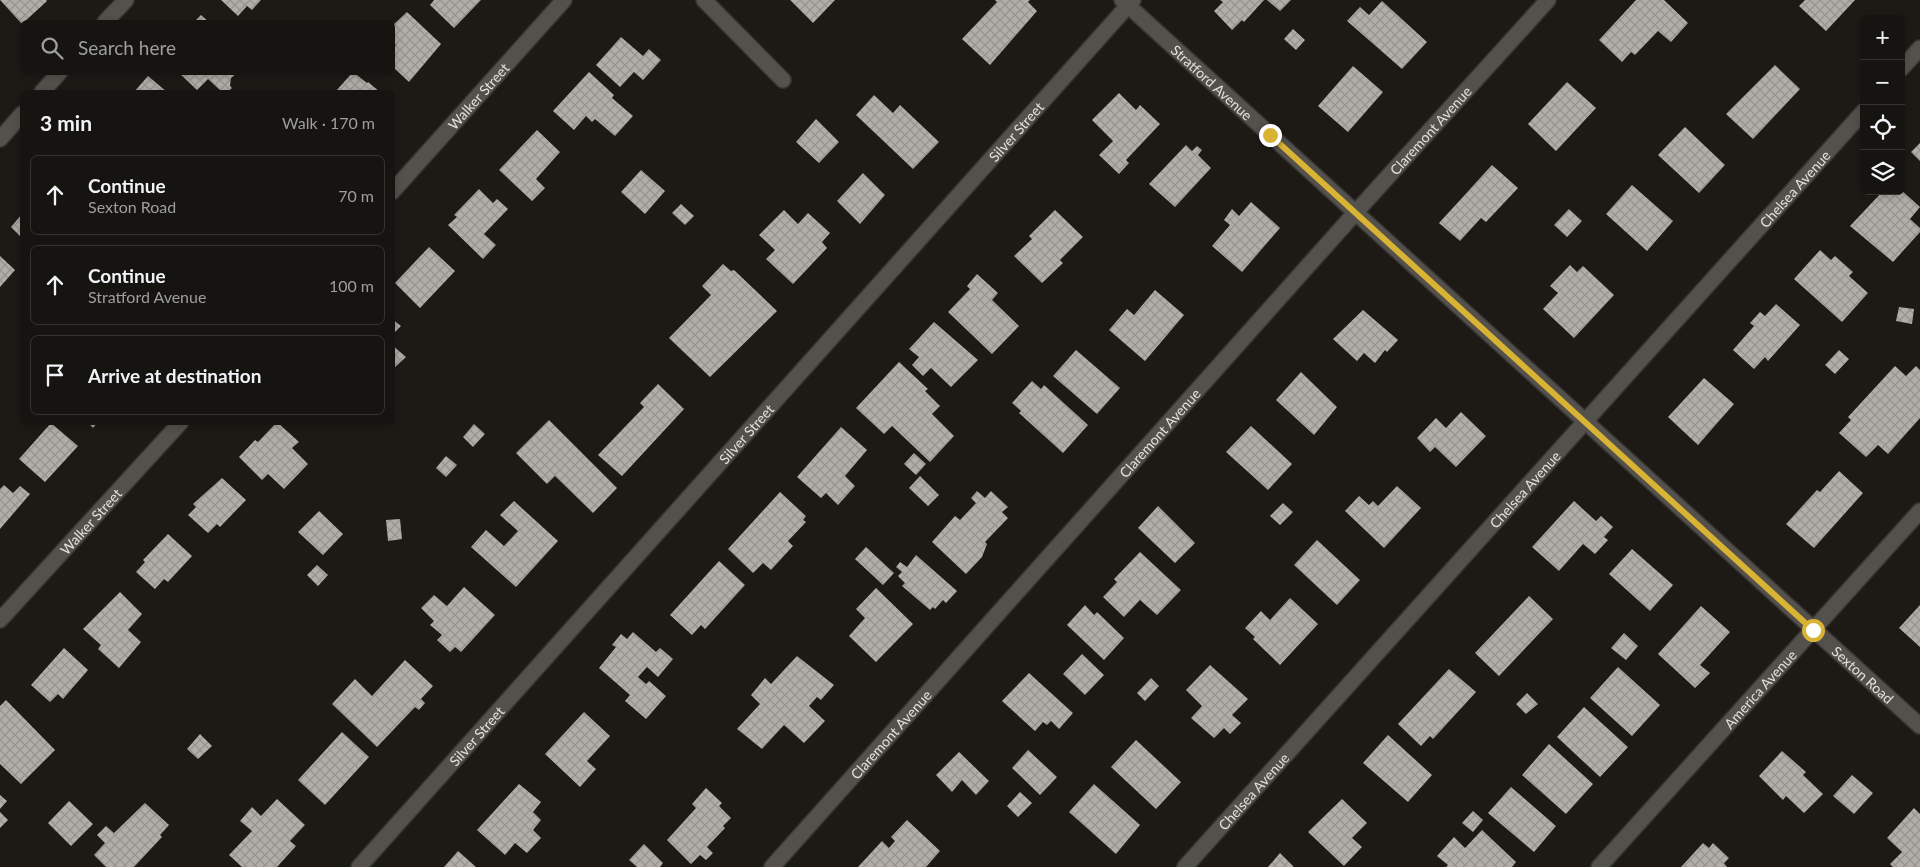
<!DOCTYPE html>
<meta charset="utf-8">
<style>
:root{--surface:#161410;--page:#23211e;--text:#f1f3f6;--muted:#9e9e9f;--line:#353330}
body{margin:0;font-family:Lato,sans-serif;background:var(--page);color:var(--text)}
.controls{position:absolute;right:15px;top:15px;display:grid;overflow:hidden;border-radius:8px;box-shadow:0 2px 8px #0003}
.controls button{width:45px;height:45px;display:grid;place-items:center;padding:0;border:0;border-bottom:1px solid var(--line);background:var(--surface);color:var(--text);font:25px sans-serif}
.stop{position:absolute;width:15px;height:15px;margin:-11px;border:4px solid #d9b334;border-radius:50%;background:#fff}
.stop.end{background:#d9b334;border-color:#fff;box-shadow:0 1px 5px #0008}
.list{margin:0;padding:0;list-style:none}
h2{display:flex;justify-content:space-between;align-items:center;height:65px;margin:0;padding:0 20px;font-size:21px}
h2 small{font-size:16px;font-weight:400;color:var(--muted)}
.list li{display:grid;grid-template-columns:32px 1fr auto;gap:15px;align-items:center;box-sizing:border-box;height:80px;margin:0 10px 10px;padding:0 10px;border:1px solid var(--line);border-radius:8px}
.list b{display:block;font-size:19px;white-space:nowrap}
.list p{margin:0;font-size:16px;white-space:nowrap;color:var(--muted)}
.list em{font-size:16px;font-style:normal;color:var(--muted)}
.icon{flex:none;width:28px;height:28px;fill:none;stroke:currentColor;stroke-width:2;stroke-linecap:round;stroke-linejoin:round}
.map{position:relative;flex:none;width:1920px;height:867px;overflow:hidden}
.search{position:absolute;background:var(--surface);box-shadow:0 2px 8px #0003;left:20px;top:20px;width:375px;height:55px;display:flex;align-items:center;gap:12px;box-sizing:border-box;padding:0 18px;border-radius:8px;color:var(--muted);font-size:19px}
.panel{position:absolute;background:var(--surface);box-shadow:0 2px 8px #0003;left:20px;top:90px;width:375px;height:335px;border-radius:8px}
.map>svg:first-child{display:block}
</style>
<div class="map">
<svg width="1920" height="867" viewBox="0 0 1920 867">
<defs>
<pattern id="building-cross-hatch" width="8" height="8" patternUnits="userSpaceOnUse" patternTransform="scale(1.25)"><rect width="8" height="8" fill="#b1ada8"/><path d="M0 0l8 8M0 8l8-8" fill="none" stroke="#96938f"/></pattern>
</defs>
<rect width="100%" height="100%" fill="#1d1a16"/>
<!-- building -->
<path fill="url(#building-cross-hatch)" d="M0,0H46L47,1L22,24Z
M221,0H261L252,10L247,6L238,16Z
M434,0H481L454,28L430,5Z
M790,0H835L813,23Z
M995,0H1030L1028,2L1037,11L990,65L962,39L997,2Z
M1220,0H1264L1244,22L1242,20L1232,30L1214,11L1223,2Z
M1267,0H1291L1280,11Z
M1636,0H1664L1688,23L1671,42L1658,31L1635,55L1631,52L1622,62L1599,40Z
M1805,0H1855L1826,31L1799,6Z
M1382,1L1427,42L1402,69L1347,21L1360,7L1369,15Z
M407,12L441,44L409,82L392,66V49L396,45L392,42V26Z
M201,15L209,22H194Z
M1293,29L1305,40L1296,50L1284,39Z
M621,37L643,56L649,49L661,60L643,80L634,72L620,87L596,65Z
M1775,65L1800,89L1753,139L1726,114Z
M1353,66L1383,92L1348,132L1318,106Z
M178,72H234L236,74L231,78L230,86L232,88L228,92H222L208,79L197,90Z
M353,72L367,83L368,82L380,92H337L336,91Z
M589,72L614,95L612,98L633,116L615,136L595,119L592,122L586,116L574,130L553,111Z
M148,76L167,92H134Z
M1567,82L1596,108L1556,151L1528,124Z
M1119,93L1136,110L1140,105L1160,124L1126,160L1129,163L1119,174L1099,155L1113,141L1092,120Z
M874,95L893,113L900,105L939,142L913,169L856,115Z
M816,119L839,142L819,163L796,142Z
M1685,127L1725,165L1699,193L1658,155Z
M537,130L560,152L536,179L545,188L532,201L499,170Z
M1920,143V161L1911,152Z
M1186,145L1192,151L1197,146L1202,150L1198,155L1211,168L1175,207L1149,184Z
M1492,165L1518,188L1486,222L1481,218L1460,241L1439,223Z
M641,170L665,191L645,214L621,192Z
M863,173L885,195L860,224L837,201Z
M1632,185L1673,221L1647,251L1606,214Z
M479,189L493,203L497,199L508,209L484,234L496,245L483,259L448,225L457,217L454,215Z
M1901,190L1920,207L1910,219L1920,228V232L1893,262L1850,226L1883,191Z
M1251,202L1280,228L1242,272L1212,246L1230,225L1224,220L1232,209L1239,216Z
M681,204L694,216L685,225L672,213Z
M1569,209L1582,221L1567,237L1554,225Z
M784,210L798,224L808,213L830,233L822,242L827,248L793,284L766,259L775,250L759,235Z
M1055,210L1083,237L1060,260L1063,263L1042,283L1014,256L1032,239L1029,236Z
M22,214V238L11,227Z
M429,247L455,271L420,308L395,283Z
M1820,250L1831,260L1835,256L1853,272L1849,276L1868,293L1842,322L1794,279Z
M0,256L15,270L0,287Z
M723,264L731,271L734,270L777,311L710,377L669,338L711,295L702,286Z
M1570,265L1577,272L1583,266L1614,295L1574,338L1543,309L1558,293L1550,286Z
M977,274L998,293L992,300L1019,326L992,354L948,312L970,289L967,286Z
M1155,290L1184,315L1145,361L1109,330L1127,309L1134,315Z
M1776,304L1800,325L1768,361L1765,357L1754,369L1733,350L1754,326L1750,323L1760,312L1765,316Z
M1899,307L1914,309L1912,324L1896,321Z
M1363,310L1398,340L1387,352L1385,350L1375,363L1364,353L1357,361L1333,339Z
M392,319L401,326L392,335Z
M934,322L978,360L951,387L931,368L923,376L912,365L919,357L909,349Z
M392,345L406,357L392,370Z
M1076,350L1120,388L1097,414L1053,376Z
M1839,350L1849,359L1835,374L1825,365Z
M899,362L928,389L925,391L940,406L932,414L954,436L930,462L892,426L884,434L856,408Z
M1895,366L1906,376L1916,366L1920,370V418L1888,454L1878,445L1866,457L1839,433L1851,420L1848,417Z
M1301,372L1337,407L1314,435L1276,400Z
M1704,378L1734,404L1698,445L1668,417Z
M1032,381L1041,389L1044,385L1088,425L1063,453L1019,413L1021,411L1012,403Z
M658,384L684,409L622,476L598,455L644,407L640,403Z
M1461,412L1486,436L1456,467L1435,447L1430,452L1417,438L1436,418L1446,428Z
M549,420L617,488L593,513L555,476L547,484L516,453Z
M88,422H98L93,428Z
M277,422L299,442L292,448L308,464L284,489L268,474L262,480L239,457L255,440L258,442Z
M51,423L78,446L45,482L19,459Z
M474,424L485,434L473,447L463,437Z
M1251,426L1292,464L1268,490L1226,452Z
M841,427L867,450L845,476L855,486L838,505L826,493L821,498L797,477Z
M914,453L926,464L916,475L904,464Z
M446,456L457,465L446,477L436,468Z
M1839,471L1863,493L1814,548L1786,524L1817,490L1820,492Z
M920,476L939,495L928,506L909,488Z
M222,478L246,500L220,527L217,524L208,533L188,515L196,507L193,504Z
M4,485L13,493L20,486L30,494L0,529V489Z
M1397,486L1421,508L1384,548L1345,511L1359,496L1369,505L1373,501L1378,506Z
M977,491L985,498L991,491L1008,507L1002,512L1008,518L985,542L987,544L982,557L966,574L932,542L955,516L960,520L976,503L971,498Z
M780,492L806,516L803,520L806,522L788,541L793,546L771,570L763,563L753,573L728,549Z
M514,501L558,541L516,587L471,547L486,530L504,546L518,531L500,515Z
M1574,501L1596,521L1601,516L1613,527L1604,537L1608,540L1595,554L1583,544L1559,571L1532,547Z
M1283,503L1293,512L1280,525L1270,516Z
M1158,506L1195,543L1175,563L1138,528Z
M319,511L343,534L323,555L298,532Z
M400,519L402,539L388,541L386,520Z
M168,534L192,556L168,582L164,579L155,589L136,572L145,562L143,560Z
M1317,540L1360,580L1337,605L1294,565Z
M866,547L894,573L883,585L855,559Z
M1632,549L1673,585L1650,611L1609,574Z
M1140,552L1181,590L1157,615L1140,600L1124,617L1103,597L1117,582L1114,579Z
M916,555L957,591L946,603L943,600L935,609L933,607L930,610L902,586L905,583L898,576L902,572L896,567L900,562L907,567Z
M719,561L745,585L705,629L701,625L692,635L670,615Z
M317,565L328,575L318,586L307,575Z
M464,587L495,615L461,652L455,647L450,652L437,640L442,635L430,625L434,621L421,608L434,595L447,606Z
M876,588L913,624L876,662L849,636L865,618L856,609Z
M120,592L142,614L128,630L141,642L119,668L98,649L101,645L83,629Z
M1529,596L1553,619L1499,676L1475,653Z
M1290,598L1318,624L1280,665L1253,639L1255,637L1245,628L1261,611L1270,620Z
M1085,605L1094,615L1097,612L1124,638L1104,660L1067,625Z
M1920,605V647L1899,628Z
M1701,606L1730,632L1700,665L1710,673L1695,688L1658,654Z
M633,632L656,652L660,648L673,659L658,677L647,667L638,677L646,684L649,681L666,696L646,719L625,701L630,695L599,668L616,647L612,645L621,634L627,639Z
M1624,633L1638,646L1626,660L1611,648Z
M64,648L88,670L63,699L58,694L50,702L31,685Z
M1082,654L1104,675L1085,695L1063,674Z
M797,656L834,685L821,700L817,697L809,706L825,721L804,743L784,725L762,749L737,729L760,704L751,695L765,678L771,684Z
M405,660L433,686L421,699L425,703L419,710L415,707L377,747L332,704L355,679L372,696Z
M1210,665L1248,699L1232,715L1241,723L1230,734L1224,728L1214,738L1191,718L1202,706L1186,690Z
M1618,667L1660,705L1632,736L1590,698Z
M1449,669L1476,692L1433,739L1430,736L1421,746L1398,724Z
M1029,673L1073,713L1059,729L1051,721L1047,725L1043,722L1035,731L1002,701Z
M1151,678L1159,686L1145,701L1137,693Z
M1527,693L1538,704L1526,714L1516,704Z
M6,700L55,750L21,784L0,764V706Z
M1584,707L1628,747L1600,777L1557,737Z
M584,712L610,736L587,761L596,769L580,787L545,754Z
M342,732L369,757L325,805L298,780Z
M200,734L212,746L198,759L187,749Z
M1388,735L1432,775L1408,802L1363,763Z
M1136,740L1181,782L1156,809L1111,767Z
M1549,744L1593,784L1566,814L1522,775Z
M1028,750L1057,777L1040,795L1012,768Z
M1782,751L1806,772L1803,775L1823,794L1804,813L1786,796L1783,800L1759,776Z
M959,752L989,781L976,795L962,780L952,792L936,775Z
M1852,775L1873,793L1854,814L1833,796Z
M519,784L541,802L533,812L541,820L533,830L541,838L527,853L515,843L505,855L477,830Z
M1094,784L1140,825L1116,854L1069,812Z
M1511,787L1556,826L1534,852L1488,813Z
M706,788L722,803L719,806L731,818L723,826L725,828L707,847L713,853L706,860L700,855L691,864L667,840L696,808L692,804Z
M1020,792L1032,803L1018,817L1007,806Z
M0,795L7,801L0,809Z
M277,799L305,825L290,841L296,846L277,867H242L229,855L252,831L240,821L252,807L261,816Z
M1342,799L1367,823L1352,838L1362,847L1344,866L1308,832Z
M69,801L93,824L71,846L48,823Z
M145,803L169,825L160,835L162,837L134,867H106L94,855L105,843L97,835L106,826L114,833Z
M1914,808L1920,814V867H1893L1890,864L1902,852L1887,838Z
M1473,811L1483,820L1473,832L1462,823Z
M0,812L8,820L0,828Z
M907,820L940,851L926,867H858L882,841L889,848L895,841L891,837Z
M1482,830L1516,862L1512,867H1446L1448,865L1437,856L1454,837L1465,848Z
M1703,843L1709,848L1713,843L1729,858L1724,863L1727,867H1681Z
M644,844L663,863L660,867H637L629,860Z
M458,851L476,867H444Z
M1280,853L1294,867H1268Z"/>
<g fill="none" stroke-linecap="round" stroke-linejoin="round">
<defs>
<g id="street">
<path d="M704,0L783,80"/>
<path id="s1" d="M1122,0L1920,726"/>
<path d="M105,22L126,0"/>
<path d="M1901,69L1920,48"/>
<path d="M42,92L60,72"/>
<path d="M0,139L22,114"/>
<path id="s2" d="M392,192L564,0"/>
<path id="s3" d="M0,620L181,422"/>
<path id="s4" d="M359,867L1133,0"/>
<path id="s5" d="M772,867L1356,212L1548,0"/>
<path id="s6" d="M1185,867L1864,111"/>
<path id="s7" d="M1599,867L1920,511"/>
</g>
</defs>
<!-- street casing -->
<use href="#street" stroke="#373533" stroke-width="18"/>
<!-- street -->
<use href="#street" stroke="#54514d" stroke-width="15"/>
</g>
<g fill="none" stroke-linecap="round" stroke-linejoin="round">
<!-- route -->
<path stroke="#d9b334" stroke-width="6" d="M1270,135L1813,630"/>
</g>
<g text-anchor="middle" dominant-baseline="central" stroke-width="5" stroke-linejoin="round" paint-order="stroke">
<!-- street labels -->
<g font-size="14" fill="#e3e1de" stroke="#1d1a16">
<text stroke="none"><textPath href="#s1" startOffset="122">Stratford Avenue</textPath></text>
<text stroke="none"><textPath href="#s2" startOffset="129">Walker Street</textPath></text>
<text stroke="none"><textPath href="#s5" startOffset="988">Claremont Avenue</textPath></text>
<text stroke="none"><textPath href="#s4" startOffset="986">Silver Street</textPath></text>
<text stroke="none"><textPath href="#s6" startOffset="912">Chelsea Avenue</textPath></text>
<text stroke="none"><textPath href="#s5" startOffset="582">Claremont Avenue</textPath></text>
<text stroke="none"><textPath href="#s4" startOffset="581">Silver Street</textPath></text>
<text stroke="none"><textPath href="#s6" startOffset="508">Chelsea Avenue</textPath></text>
<text stroke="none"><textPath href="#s3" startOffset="134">Walker Street</textPath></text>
<text stroke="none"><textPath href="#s1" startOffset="1002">Sexton Road</textPath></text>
<text stroke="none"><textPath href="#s7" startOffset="240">America Avenue</textPath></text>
<text stroke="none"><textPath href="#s5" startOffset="178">Claremont Avenue</textPath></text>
<text stroke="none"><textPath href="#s4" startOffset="176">Silver Street</textPath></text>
<text stroke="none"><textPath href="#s6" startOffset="102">Chelsea Avenue</textPath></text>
</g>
</g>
</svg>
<div class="controls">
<button>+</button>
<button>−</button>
<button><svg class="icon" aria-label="locate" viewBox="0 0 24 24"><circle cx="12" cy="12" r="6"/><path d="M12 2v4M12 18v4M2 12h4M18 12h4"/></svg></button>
<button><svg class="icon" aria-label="layers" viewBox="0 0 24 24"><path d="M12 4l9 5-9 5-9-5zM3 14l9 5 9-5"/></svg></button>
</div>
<div class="stop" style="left:1813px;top:630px"></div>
<div class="stop end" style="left:1270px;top:135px"></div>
<div class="search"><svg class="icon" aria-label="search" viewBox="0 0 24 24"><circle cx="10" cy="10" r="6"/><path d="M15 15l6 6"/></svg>Search here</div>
<section class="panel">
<h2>3 min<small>Walk · 170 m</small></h2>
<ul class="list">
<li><svg class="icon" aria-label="ahead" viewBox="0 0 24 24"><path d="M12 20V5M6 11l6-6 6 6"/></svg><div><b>Continue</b><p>Sexton Road</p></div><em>70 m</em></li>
<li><svg class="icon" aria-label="ahead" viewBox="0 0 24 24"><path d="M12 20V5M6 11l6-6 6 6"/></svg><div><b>Continue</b><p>Stratford Avenue</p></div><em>100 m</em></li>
<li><svg class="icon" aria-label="arrive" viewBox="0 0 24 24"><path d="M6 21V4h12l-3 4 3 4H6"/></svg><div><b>Arrive at destination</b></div></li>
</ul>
</section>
</div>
